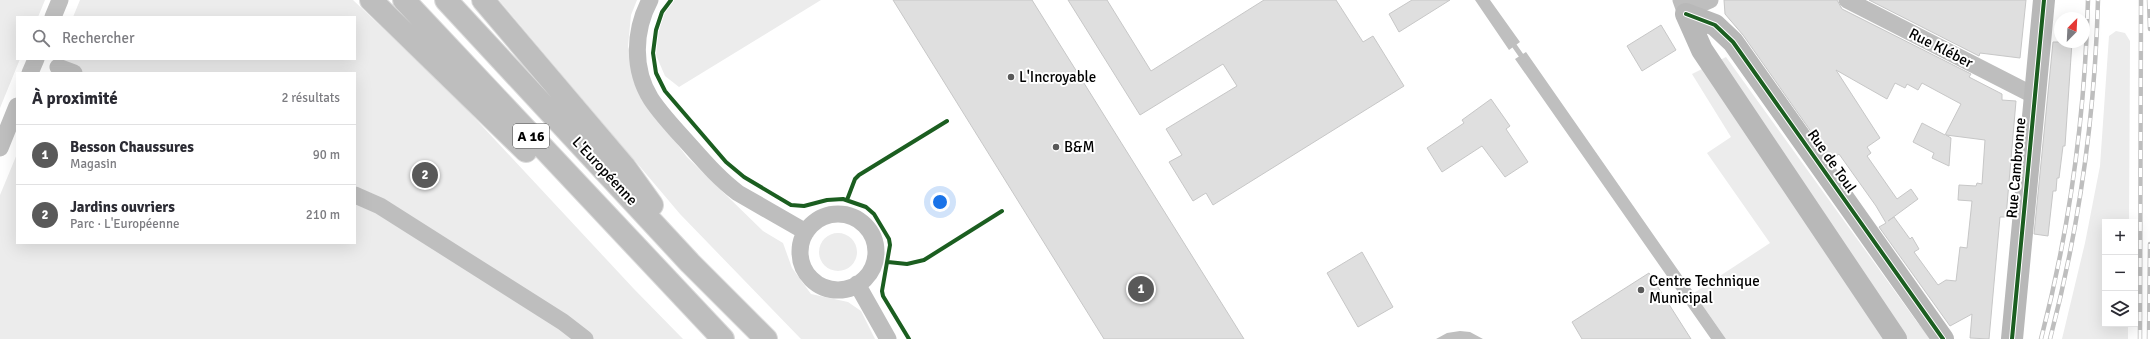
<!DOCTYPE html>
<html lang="fr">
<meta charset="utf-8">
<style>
:root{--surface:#fff;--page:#f2f2f3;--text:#2b2b33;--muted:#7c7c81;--line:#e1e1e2;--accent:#595959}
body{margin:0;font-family:Signika,sans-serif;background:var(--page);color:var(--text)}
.controls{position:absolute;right:12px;bottom:12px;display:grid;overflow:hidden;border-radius:0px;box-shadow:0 4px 16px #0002}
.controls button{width:36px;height:36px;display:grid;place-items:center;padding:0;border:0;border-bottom:1px solid var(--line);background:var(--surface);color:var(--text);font:20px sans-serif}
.compass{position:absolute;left:2054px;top:12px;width:36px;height:36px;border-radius:50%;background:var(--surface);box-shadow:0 4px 16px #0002;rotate:24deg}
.you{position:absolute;left:940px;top:202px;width:14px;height:14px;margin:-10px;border:3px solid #fff;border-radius:50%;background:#1a73e8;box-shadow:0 0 0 6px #1a73e833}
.badge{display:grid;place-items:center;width:26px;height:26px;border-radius:50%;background:var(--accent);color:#fff;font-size:13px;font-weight:700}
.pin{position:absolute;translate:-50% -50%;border:2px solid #fff;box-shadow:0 1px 4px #0006}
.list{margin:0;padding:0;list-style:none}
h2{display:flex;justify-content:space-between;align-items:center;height:52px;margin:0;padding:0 16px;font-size:17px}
h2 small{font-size:13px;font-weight:400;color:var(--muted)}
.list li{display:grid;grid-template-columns:26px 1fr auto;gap:12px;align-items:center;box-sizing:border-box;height:60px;padding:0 16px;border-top:1px solid var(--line)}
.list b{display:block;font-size:15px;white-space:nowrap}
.list p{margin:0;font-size:13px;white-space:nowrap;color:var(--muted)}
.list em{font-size:13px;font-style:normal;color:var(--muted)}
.icon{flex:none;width:22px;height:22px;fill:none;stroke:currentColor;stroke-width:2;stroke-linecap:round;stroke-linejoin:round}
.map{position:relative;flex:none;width:2150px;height:339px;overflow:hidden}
.search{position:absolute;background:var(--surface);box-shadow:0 4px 16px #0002;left:16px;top:16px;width:340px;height:44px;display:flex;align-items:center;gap:10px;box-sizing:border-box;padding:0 14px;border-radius:0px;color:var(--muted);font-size:15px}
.panel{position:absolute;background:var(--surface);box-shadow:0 4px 16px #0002;left:16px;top:72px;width:340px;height:172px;border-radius:0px}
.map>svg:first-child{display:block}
</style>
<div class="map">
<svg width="2150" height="339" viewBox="0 0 2150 339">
<rect width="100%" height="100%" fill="#fff"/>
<!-- green -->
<path fill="#ececec" d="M0,0H45L38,17H17V59H20L0,108Z
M80,0H353L456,98L634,289L683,339H0V195L17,154V243H355V73H50L56,59H355V17H73Z
M499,0H637L631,15L628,46L642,98L687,157L763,231L783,243L792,268L811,294L848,302L861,311L875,339H801L680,214Z
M669,0H821L679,87L665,76L656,55L658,23Z
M2116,31L2125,33L2130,41L2129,222H2105V324H2128V339H2062L2085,243L2100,166L2109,36Z
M1726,57L1917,322L1931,339H1726L1694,293L1770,243L1707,153L1731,137L1692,74Z
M819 252a19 19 0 1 1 38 0a19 19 0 1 1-38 0Z"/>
<!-- water -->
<path fill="#bfbfbf" d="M1475,0H1490L1520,42L1509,50Z
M1526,52L1726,339H1711L1515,59Z
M1460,331L1470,332L1483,339H1436L1447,333Z"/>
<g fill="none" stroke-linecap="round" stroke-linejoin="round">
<!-- stream -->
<path stroke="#bfbfbf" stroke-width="5" d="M1511,41L1525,61"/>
<!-- canal -->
<path stroke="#bfbfbf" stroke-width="17" d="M53,17L60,0
M30,73L36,59
M0,148L17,106"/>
</g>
<!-- building -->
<path fill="#dfdfdf" stroke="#c7c7c7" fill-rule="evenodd" d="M893,0H1032L1244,339H1104Z
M1068,0H1107L1151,71L1264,0H1336L1363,42L1373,36L1404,86L1213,205L1206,193L1193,201L1169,162L1182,155L1166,129L1237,86L1223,64L1140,115Z
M1412,0H1450L1399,32L1389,14Z
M1724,0H1837L1842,9L1971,74L1969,77L2002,94V100L2016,101L2006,217H2000L1989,339L1970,338L1972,314L1950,326L1879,227L1886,223L1876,206L1839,154L1831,160L1743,35L1725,14ZM1836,70L1887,99L1895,83L1905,88L1907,84L1918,90L1922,83L1961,104L1945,135L1922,123L1913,142L1934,153L1932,158L1949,166L1951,138L1946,135L1985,140L1982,184L1977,183L1976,186L1959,185L1958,200L1972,201L1967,248L1960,247L1956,281L1946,280L1938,285L1914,252L1919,249L1912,237L1910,239L1894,217L1888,221L1918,199L1911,189L1897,199L1867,156L1871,153L1867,147L1880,138Z
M1869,0H2026L2020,58L1980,53L1979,56Z
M1661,25L1676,50L1642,71L1627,46Z
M2053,42H2072L2065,146H2063L2059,178H2057L2056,191H2053L2048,236L2034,234Z
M1491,99L1510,126L1506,129L1528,162L1505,177L1482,146L1442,172L1427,148L1464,123L1462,120Z
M1362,252L1393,307L1358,327L1327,273Z
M1649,273L1691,339H1582L1572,322Z"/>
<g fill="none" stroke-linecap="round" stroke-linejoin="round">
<defs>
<path id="highway" d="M371,0L526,151
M404,0L723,339
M446,0L690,263L766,339
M483,0L624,166L652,205"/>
</defs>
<!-- highway casing -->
<use href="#highway" stroke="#dbdbdb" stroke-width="24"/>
<!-- street -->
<path stroke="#bebebe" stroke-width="17" d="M650,0C634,30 632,69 651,99C661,114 674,128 686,141C703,160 718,178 738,193L806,232
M1681,0L1686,14L1696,6L1710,0
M1847,0L2035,96
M58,67L74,73
M355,195L380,206L563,322L585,339
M800 252a38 38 0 1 1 76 0a38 38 0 1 1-76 0Z
M857,284L888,339"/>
<!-- secondary -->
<path stroke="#b8b8b8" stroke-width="22" d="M1686,14L1715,25L1733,42L1943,339
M1686,14L1702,50L1896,339
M2012,339L2044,0"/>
<!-- highway -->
<use href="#highway" stroke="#bebebe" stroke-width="22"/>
<defs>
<path id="rail" d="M2149,0L2150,29
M2041,339C2070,228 2085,115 2088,0
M2050,339C2079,229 2095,114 2098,0
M2140,339L2141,0
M2149,339L2150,244"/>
</defs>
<!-- rail casing -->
<use href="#rail" stroke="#bebebe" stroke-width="4.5"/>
<!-- rail -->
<use href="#rail" stroke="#fff" stroke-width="3" stroke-dasharray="9" stroke-linecap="butt"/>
<defs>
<path id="cycleway" d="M671,0L662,12L656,30L653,53L656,73L665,91L726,162L744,177L791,205L804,206L827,200L843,199L866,207L874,214L889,239L890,245L882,291L883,296L909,339
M1686,14L1715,25L1733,42L1943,339
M847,200L855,179L859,175L947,121
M888,262L907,264L924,260L1002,211
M2012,339L2044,0"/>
</defs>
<!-- cycleway casing -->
<use href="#cycleway" stroke="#fff" stroke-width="6"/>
<!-- cycleway -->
<use href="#cycleway" stroke="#1b5e20" stroke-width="4"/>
</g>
<!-- markers -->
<g fill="#595959" stroke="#fff" stroke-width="1.5">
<circle cx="1011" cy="77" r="4"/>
<circle cx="1056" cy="147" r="4"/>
<circle cx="1641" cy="290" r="4"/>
</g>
<g text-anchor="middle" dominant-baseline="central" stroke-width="4" stroke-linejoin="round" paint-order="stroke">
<!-- shield labels -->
<rect fill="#fff" stroke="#4c4c4c" stroke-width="1" x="513" y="124" width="36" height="24" rx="3"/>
<g font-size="14" font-weight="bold" fill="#000">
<text x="531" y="136">A 16</text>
</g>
<!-- street labels -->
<g font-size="15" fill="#000" stroke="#fff">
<text transform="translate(1941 48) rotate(27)">Rue Kléber</text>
<text transform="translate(1832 161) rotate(55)">Rue de Toul</text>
<text transform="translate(2016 168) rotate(-85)">Rue Cambronne</text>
<text transform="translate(605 171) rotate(47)">L'Européenne</text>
</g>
<!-- poi labels -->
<g font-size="15" fill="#000" stroke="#fff" text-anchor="start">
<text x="1019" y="77">L'Incroyable</text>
<text x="1064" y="147">B&amp;M</text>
<text x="1649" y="281">Centre Technique<tspan x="1649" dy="17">Municipal</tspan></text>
</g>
</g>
</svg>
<div class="controls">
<button>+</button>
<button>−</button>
<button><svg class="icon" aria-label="layers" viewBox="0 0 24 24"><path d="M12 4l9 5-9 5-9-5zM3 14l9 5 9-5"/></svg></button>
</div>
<svg class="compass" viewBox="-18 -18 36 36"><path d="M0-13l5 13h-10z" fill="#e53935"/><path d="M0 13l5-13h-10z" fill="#7c7c81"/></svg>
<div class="you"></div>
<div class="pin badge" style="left:1141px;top:289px">1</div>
<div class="pin badge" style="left:425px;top:175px">2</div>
<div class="search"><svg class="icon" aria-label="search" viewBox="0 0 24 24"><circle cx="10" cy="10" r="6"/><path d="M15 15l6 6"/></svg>Rechercher</div>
<section class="panel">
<h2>À proximité<small>2 résultats</small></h2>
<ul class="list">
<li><span class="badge">1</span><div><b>Besson Chaussures</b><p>Magasin</p></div><em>90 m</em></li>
<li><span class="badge">2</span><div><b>Jardins ouvriers</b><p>Parc · L'Européenne</p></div><em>210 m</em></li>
</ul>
</section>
</div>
